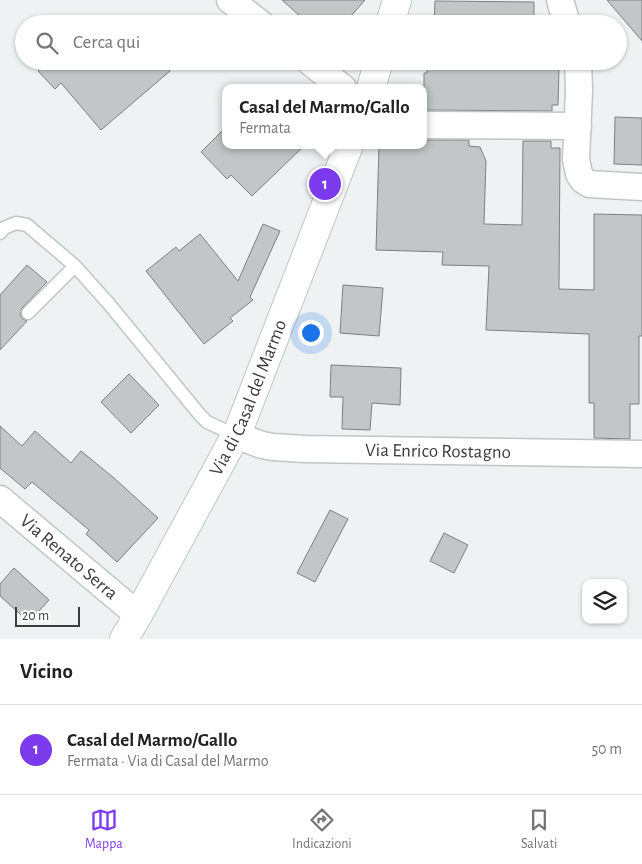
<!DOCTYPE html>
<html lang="it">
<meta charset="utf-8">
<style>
:root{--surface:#fff;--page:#f6f6f6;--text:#222;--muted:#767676;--line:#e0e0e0;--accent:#7c3aed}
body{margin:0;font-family:"Alegreya Sans",sans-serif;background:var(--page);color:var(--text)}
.controls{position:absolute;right:15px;bottom:15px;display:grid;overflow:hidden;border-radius:10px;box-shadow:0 1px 4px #0004}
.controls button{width:45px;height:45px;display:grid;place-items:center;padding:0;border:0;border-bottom:1px solid var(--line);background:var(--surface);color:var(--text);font:25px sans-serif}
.scale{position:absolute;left:15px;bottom:12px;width:65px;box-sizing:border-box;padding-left:5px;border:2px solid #3b3c3c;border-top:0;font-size:14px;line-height:18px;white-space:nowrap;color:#3b3c3c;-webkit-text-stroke:4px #fff;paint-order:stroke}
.you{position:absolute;left:310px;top:332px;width:18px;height:18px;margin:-12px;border:4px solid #fff;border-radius:50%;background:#1a73e8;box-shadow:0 0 0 8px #1a73e833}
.badge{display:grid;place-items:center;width:32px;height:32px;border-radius:50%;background:var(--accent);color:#fff;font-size:16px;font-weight:700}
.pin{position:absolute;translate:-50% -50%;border:2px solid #fff;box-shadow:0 1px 5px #0006}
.popup{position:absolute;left:222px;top:84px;width:205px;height:65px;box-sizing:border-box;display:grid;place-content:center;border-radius:10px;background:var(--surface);filter:drop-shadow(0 1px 4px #0005);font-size:16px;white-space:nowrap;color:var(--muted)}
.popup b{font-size:19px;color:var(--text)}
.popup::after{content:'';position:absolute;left:50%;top:100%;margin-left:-10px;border:10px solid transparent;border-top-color:var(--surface)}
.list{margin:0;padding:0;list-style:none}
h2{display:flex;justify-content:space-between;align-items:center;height:65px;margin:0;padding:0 20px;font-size:21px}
h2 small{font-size:16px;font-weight:400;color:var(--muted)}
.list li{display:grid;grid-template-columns:32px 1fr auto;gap:15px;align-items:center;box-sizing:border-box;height:90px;padding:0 20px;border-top:1px solid var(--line)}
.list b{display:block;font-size:19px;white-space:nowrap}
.list p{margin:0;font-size:16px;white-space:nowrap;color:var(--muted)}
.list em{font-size:16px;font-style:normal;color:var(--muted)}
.icon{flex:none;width:28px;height:28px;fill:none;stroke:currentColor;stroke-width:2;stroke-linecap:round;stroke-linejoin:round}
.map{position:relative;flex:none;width:642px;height:639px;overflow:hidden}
.search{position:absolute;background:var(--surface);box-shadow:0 1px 4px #0004;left:15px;right:15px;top:15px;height:55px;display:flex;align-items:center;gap:12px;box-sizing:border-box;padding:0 18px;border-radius:28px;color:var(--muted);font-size:19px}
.sheet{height:155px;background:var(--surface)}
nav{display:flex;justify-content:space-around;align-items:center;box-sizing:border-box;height:70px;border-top:1px solid var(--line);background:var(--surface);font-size:14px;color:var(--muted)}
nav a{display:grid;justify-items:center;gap:2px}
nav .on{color:var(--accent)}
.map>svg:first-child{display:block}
</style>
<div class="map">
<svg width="642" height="639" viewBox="0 0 642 639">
<rect width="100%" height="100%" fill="#eef2f2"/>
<!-- building -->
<path fill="#c2c6c6" stroke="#7c8080" d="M282,0H365L344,24H309Z
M607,0H642V41Z
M435,1L534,2V24H434Z
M49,61H162L170,71L101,130L61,83L55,89L38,71Z
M427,61L491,62V65L559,68L558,105H552V111L424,110V73H427Z
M615,117L642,118V165L614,164Z
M226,127V145H305L252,196L231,175L227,179L201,152Z
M424,140H469V146L480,147L486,161L484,224L522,225L523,141H551V148H560L559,289L594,290V214L642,215V336H639V404H630V439L594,438V403H589V334L486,330L489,266L442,265L443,252L376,250L379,145H424Z
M263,224L280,231L250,297L253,300L230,318L233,321L204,344L146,271L176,247L179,251L200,234L238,281Z
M27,265L47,282L22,308L20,315L23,319L27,321L0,350V295Z
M343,285L383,288L379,336L340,333Z
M331,365L401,368L400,405L372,403L370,430L342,429L343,397H330Z
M129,374L159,405L131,433L101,402Z
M0,426L22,446L35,431L71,463L81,451L114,478L158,518L117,562L86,534L89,530L32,482L25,489L0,468Z
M330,510L348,519L315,582L297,573Z
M444,533L468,545L454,573L430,561Z
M14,568L49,600L29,622L0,596V584Z"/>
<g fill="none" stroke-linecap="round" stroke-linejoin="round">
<defs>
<path id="service" d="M0,233L4,228L16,223L27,225L75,266L109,304L200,415L207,422L235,435
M28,313L75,266"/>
<g id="minor">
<path d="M230,0L261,24"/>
<path d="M560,0L567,24"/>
<path d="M309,61L343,88"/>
<path d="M578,61L579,91L576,159L579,174L583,180L589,184L642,187"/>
<path d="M424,125L578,126"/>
<path id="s1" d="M235,435L262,445L273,447L305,449L642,454"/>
<path id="s2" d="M0,499L138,615"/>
</g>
<g id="secondary">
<path d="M390,24L397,0"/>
<path d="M371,88L379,61"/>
<path id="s3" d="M124,639L138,615L239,429L349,145"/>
</g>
</defs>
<!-- service casing -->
<use href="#service" stroke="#c1c5c6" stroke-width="15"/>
<!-- minor casing -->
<use href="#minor" stroke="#c1c5c6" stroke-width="29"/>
<!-- secondary casing -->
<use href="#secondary" stroke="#c1c5c6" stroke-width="30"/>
<!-- service -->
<use href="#service" stroke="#fff" stroke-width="12"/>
<!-- minor -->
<use href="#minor" stroke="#fff" stroke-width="26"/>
<!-- secondary -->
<use href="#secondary" stroke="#fff" stroke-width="28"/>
</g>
<g text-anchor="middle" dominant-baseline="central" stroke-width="4" stroke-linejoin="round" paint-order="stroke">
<!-- street labels -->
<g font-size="19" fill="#3b3c3c" stroke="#fff">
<text stroke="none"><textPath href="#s3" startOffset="272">Via di Casal del Marmo</textPath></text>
<text stroke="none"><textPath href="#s1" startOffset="205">Via Enrico Rostagno</textPath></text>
<text stroke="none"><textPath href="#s2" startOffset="90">Via Renato Serra</textPath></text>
</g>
</g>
</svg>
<div class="controls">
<button><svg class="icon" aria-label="layers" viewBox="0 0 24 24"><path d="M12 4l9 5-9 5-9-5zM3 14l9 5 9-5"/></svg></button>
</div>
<div class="scale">20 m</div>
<div class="you"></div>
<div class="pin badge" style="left:325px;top:184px">1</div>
<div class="popup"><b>Casal del Marmo/Gallo</b>Fermata</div>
<div class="search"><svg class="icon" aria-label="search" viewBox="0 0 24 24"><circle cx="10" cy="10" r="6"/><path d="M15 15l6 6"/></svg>Cerca qui</div>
</div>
<section class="sheet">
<h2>Vicino<small></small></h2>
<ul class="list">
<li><span class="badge">1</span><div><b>Casal del Marmo/Gallo</b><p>Fermata · Via di Casal del Marmo</p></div><em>50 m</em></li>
</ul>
</section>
<nav>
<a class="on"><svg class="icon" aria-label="map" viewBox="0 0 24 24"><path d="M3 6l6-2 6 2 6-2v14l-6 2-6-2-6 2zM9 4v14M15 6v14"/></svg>Mappa</a>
<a><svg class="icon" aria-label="directions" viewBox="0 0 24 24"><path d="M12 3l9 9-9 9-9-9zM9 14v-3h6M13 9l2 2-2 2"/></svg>Indicazioni</a>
<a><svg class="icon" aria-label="saved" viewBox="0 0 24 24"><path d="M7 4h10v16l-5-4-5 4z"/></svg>Salvati</a>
</nav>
